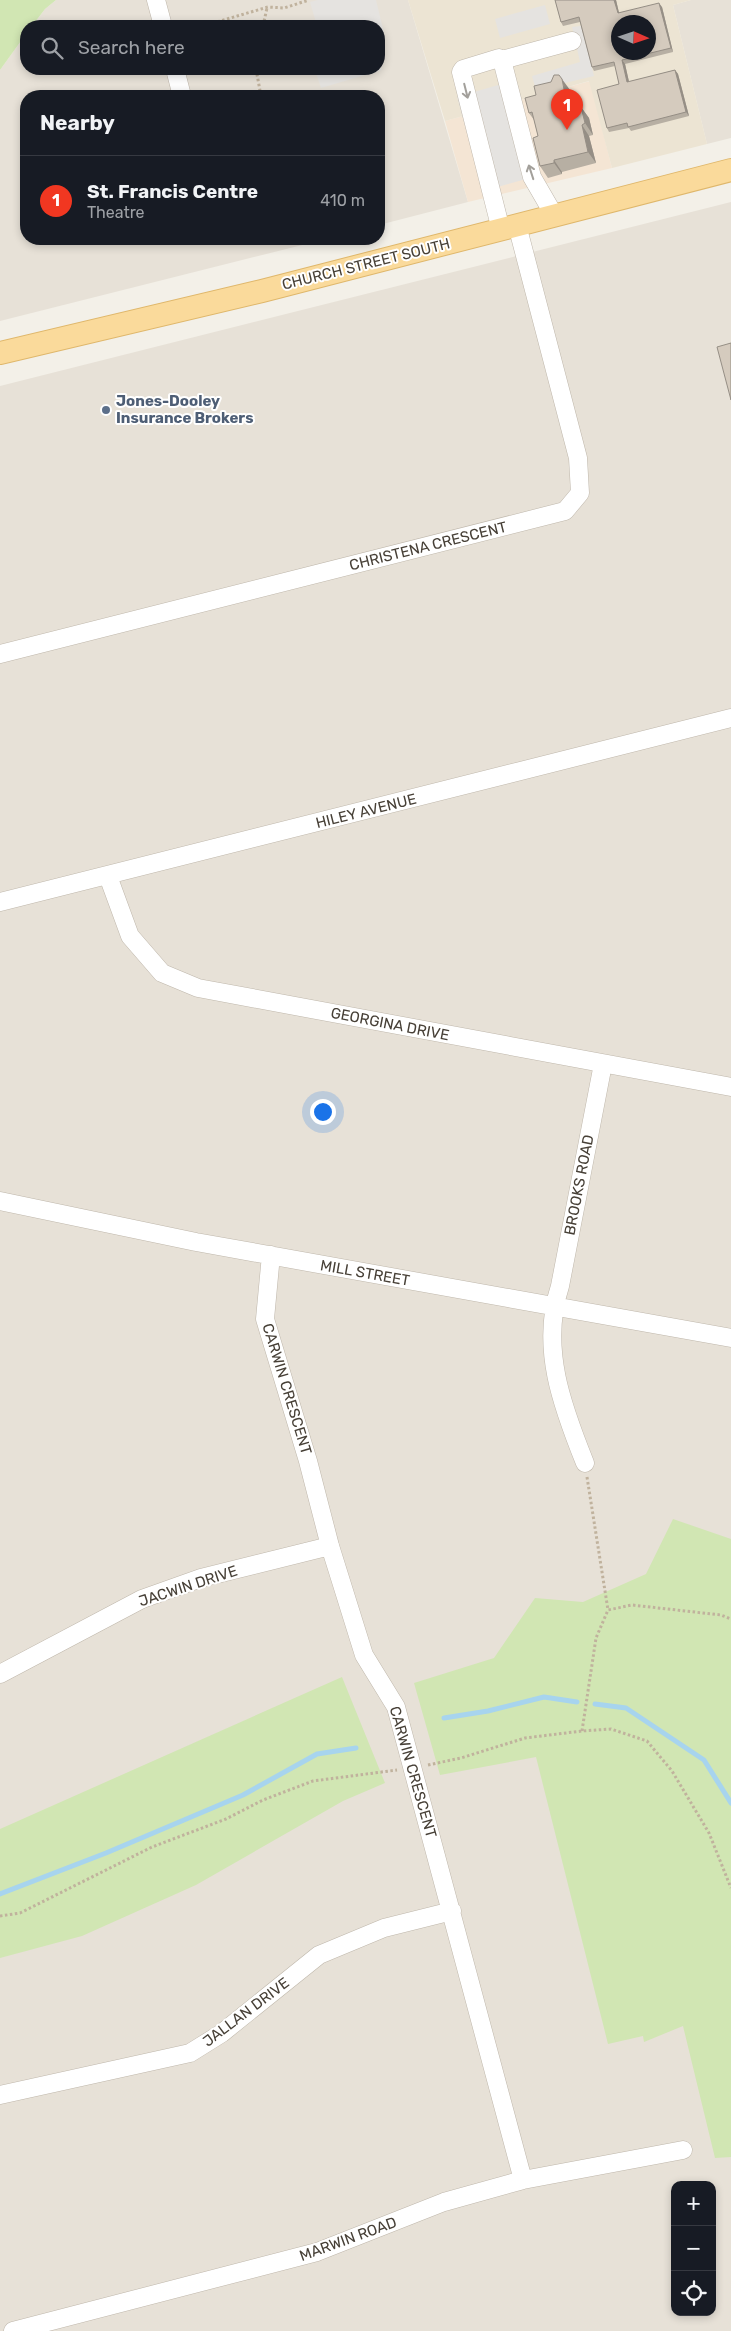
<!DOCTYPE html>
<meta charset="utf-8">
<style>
:root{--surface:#171b24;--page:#20242c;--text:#f1f3f6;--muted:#9ea1a6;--line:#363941;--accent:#f13721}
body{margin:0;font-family:Rubik,sans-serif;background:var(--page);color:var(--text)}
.controls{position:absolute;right:15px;bottom:15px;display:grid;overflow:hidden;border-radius:10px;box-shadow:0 2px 8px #0003}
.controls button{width:45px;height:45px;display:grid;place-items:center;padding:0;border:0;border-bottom:1px solid var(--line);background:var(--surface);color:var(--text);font:25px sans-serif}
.compass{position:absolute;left:611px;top:15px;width:45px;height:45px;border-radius:50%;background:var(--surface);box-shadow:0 2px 8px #0003;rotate:93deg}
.you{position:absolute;left:322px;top:1111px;width:18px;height:18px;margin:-12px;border:4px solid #fff;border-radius:50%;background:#1a73e8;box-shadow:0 0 0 8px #1a73e833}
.badge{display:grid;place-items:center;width:32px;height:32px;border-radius:50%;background:var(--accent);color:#fff;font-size:16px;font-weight:700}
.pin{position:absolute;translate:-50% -41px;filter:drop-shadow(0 1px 2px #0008)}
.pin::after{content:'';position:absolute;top:26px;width:18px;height:15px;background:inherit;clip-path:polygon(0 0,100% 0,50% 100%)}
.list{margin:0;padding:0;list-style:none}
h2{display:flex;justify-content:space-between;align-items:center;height:65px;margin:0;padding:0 20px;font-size:21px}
h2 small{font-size:16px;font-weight:400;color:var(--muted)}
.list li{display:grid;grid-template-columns:32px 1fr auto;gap:15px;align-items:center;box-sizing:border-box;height:90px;padding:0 20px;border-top:1px solid var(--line)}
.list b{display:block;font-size:19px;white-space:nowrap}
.list p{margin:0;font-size:16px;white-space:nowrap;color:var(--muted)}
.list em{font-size:16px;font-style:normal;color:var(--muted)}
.icon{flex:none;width:28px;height:28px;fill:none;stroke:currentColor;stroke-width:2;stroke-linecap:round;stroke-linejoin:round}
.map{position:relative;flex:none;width:731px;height:2331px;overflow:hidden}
.search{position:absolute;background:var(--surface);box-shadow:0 2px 8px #0003;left:20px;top:20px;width:365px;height:55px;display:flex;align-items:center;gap:12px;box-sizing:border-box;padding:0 18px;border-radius:20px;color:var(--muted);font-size:19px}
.panel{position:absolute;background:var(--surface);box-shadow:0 2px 8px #0003;left:20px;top:90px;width:365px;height:155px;border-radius:20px}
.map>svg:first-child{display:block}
</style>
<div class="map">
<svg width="731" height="2331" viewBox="0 0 731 2331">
<rect width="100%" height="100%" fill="#f3f0e8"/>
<!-- residential -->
<path fill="#e7e1d7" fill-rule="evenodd" d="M56,0H408L468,202L379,225V96H26V239H326L0,321V70L26,34V69H379V26H32L45,9Z
M691,0H731V138L707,144L673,5Z
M731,202V2331H0V386ZM675,2185H712V2312H675Z"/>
<!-- commercial -->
<path fill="#f4e5d4" d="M590,81L612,168L468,202L445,121Z"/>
<!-- education -->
<path fill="#ece4d3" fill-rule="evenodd" d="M408,0H691L673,5L707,144L612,168L589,81L445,121ZM618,22H648V52H618Z"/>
<!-- green -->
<path fill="#d1e6b3" d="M0,0H56L45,9L32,26H26V34L0,70Z
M673,1519L731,1539V2157L715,2158L683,2026L644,2042L643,2036L608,2044L536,1757L440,1775L414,1683L494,1658L535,1598L583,1602L646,1574Z
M342,1677L385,1783L343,1801L196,1885L82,1936L0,1958V1829Z"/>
<!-- parking -->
<path fill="#e5e3e0" d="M318,0H376L384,33L379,42V26H317L310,2Z
M545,5L550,24L500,38L495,19Z
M581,26L594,76L536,90L532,76L580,62L572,27Z
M379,63L382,70L321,88L316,73L317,69H379Z
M515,80L537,176L483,191L457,97Z"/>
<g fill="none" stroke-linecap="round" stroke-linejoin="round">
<!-- stream -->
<path stroke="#a7d4ee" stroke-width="5" d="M595,1704L626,1708L704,1760L731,1803
M444,1718L488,1711L544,1697L577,1702
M0,1894L106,1853L243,1795L317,1754L356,1748"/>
<defs>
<path id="minor" d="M156,0L163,26
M502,60L572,41
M175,69L182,96
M501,230L461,72L463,69L499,58L502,60L532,177L554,215
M0,654L565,511L580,493L578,458L517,225
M108,876L130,936L162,973L198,988L731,1087
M0,902L731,718
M0,1201L196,1242L731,1338
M271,1255L265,1319L308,1461L330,1546L364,1655L396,1707L523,2180
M585,1463C562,1406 540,1347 560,1286L603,1064
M0,1674L142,1599L201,1578L330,1546
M0,2095L190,2053L222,2033L319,1955L384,1928L452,1911
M13,2331L317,2252L444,2202L523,2180L683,2150"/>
<path id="major" d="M0,353L262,291L731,170"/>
</defs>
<!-- minor casing -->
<use href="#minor" stroke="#bfb7ab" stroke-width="19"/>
<!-- major casing -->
<use href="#major" stroke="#dfb76b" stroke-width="24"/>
<!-- path -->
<path stroke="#c0b29d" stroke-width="3" stroke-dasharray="2.5 2.5" stroke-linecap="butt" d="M203,26L268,7L284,8L309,0
M263,26L267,8
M256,69L261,96
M587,1477L608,1610
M582,1731L596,1638L608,1610L632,1605L721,1615L731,1619
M428,1765L461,1758L525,1738L582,1731L611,1729L647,1741L672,1771L709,1833L731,1888
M0,1916L20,1913L152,1847L226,1819L263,1800L313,1781L397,1770"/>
<!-- minor -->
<use href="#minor" stroke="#fff" stroke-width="18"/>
<!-- major -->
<use href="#major" stroke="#fada9b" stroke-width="22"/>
</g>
<!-- wall -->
<path fill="#b7afa3" d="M555,0H616L619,13L662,7L673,52L625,64L629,82L675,70L678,74L689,116L631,131L629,128L609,132L607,128L619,84L615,66L594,71L592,67L580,22L563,26L561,22Z
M551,82L570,90L574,109L581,107L589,118L593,135L589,136L596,163L562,172V174L548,178L540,166L538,136L534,120L529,113L536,95Z"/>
<!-- shaded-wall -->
<path fill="#958e85" d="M614,0H616L620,17L618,13Z
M659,3L662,7L673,52L671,48Z
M622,60L625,64L630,86L627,82Z
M675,70L678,74L689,116L686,112Z
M562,79L570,90L576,121L568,110Z
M581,107L589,118L593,135L585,123Z
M582,125L589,136L596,163L588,152Z
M554,160L562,172V174L554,163Z"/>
<!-- building -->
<path fill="#d5cbbe" stroke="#958e85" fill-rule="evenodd" d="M555,0H614L618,13L659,3L671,48L622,60L627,82L675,70L686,112L628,127L627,123L607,128L597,90L619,84L614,62L592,67L579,17L561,22ZM618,22H648V52H618Z
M554,75H559L562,79L568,110L581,107L585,123L582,125L588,152L554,160V163L540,166L533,138L538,136L532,112L529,113L525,98L536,95L534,86L551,82Z
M731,343V400L717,347Z"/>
<!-- one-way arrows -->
<defs><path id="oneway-shaft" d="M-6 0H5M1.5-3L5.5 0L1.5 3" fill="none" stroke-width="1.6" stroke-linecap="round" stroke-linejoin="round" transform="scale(1.25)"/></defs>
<g stroke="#a3a09b">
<use href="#oneway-shaft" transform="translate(466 91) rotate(76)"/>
<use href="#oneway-shaft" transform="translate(531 172) rotate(-108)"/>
</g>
<!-- markers -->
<circle fill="#5c6f8a" stroke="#fff" stroke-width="2" cx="106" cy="410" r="5"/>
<g text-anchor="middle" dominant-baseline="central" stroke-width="4" stroke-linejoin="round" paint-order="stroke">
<!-- street labels -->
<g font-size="15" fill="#474037" stroke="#fff">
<text transform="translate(366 264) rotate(-14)">CHURCH STREET SOUTH</text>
<text transform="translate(428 546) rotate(-14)">CHRISTENA CRESCENT</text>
<text transform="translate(366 811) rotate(-14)">HILEY AVENUE</text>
<text transform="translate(390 1024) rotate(11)">GEORGINA DRIVE</text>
<text transform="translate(579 1185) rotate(-79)">BROOKS ROAD</text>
<text transform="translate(365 1273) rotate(10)">MILL STREET</text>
<text transform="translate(287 1389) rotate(73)">CARWIN CRESCENT</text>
<text transform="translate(188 1586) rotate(-18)">JACWIN DRIVE</text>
<text transform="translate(413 1772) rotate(74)">CARWIN CRESCENT</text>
<text transform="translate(246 2012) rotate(-37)">JALLAN DRIVE</text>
<text transform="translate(348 2239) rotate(-20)">MARWIN ROAD</text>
</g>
<!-- service labels -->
<g font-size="15" font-weight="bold" fill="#4e5e75" stroke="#fff" text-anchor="start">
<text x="116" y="401">Jones-Dooley<tspan x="116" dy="17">Insurance Brokers</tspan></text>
</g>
</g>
</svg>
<div class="controls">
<button>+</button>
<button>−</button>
<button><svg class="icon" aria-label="locate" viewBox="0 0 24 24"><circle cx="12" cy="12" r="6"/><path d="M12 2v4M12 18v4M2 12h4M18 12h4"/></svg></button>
</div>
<svg class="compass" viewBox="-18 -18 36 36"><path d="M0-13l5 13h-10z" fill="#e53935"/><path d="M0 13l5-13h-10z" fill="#9ea1a6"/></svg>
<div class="you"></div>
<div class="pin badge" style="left:567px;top:130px">1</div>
<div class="search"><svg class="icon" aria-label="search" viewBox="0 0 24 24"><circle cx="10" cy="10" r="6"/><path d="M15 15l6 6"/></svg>Search here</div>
<section class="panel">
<h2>Nearby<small></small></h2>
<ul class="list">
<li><span class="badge">1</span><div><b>St. Francis Centre</b><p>Theatre</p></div><em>410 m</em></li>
</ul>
</section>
</div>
